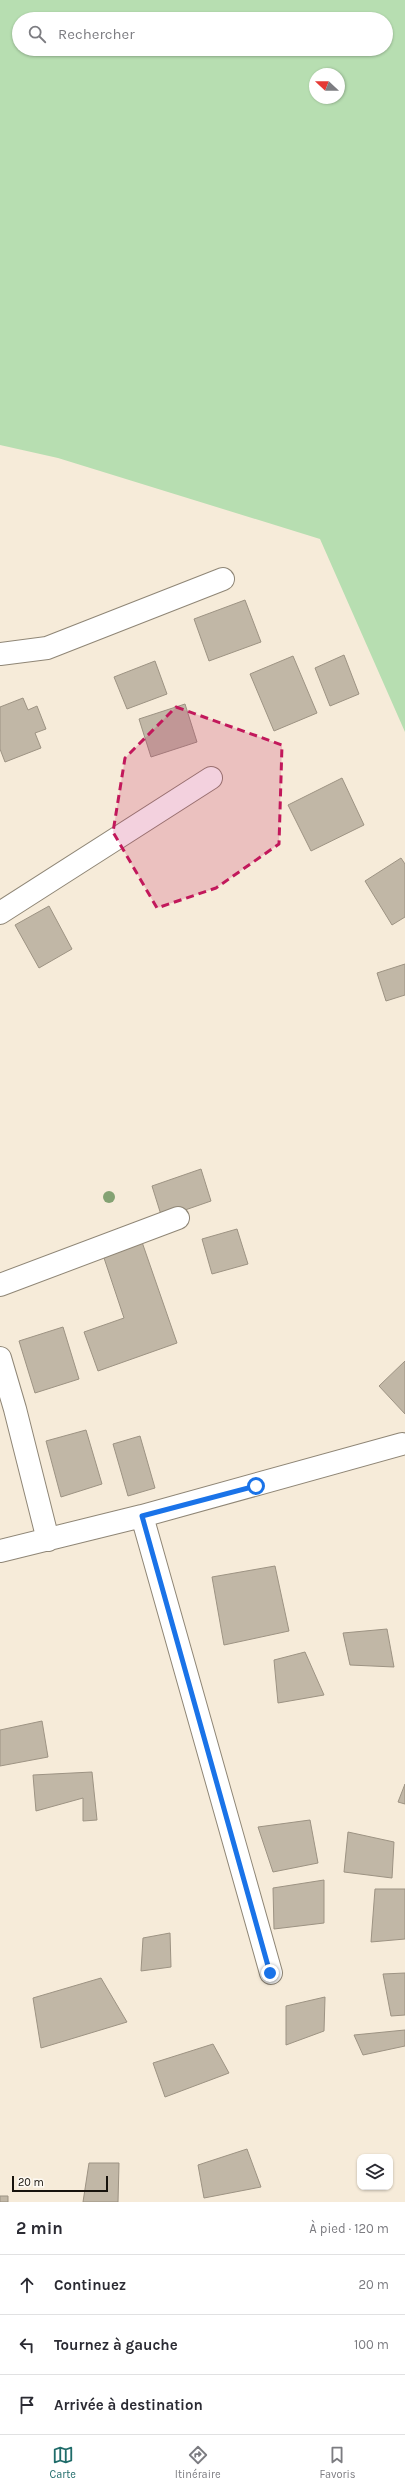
<!DOCTYPE html>
<html lang="fr">
<meta charset="utf-8">
<style>
:root{--surface:#fff;--page:#f2f2f3;--text:#2b2b33;--muted:#7c7c81;--line:#e1e1e2;--accent:#206c6a}
body{margin:0;font-family:Karla,sans-serif;background:var(--page);color:var(--text)}
.controls{position:absolute;right:12px;bottom:12px;display:grid;overflow:hidden;border-radius:8px;box-shadow:0 1px 3px #0004}
.controls button{width:36px;height:36px;display:grid;place-items:center;padding:0;border:0;border-bottom:1px solid var(--line);background:var(--surface);color:var(--text);font:20px sans-serif}
.compass{position:absolute;left:309px;top:68px;width:36px;height:36px;border-radius:50%;background:var(--surface);box-shadow:0 1px 3px #0004;rotate:292deg}
.scale{position:absolute;left:12px;bottom:10px;width:96px;box-sizing:border-box;padding-left:4px;border:2px solid #17130d;border-top:0;font-size:11px;line-height:14px;white-space:nowrap;color:#17130d;-webkit-text-stroke:3px #fdf9f2;paint-order:stroke}
.stop{position:absolute;width:12px;height:12px;margin:-9px;border:3px solid #1a73e8;border-radius:50%;background:#fff}
.stop.end{background:#1a73e8;border-color:#fff;box-shadow:0 1px 4px #0008}
.list{margin:0;padding:0;list-style:none}
h2{display:flex;justify-content:space-between;align-items:center;height:52px;margin:0;padding:0 16px;font-size:17px}
h2 small{font-size:13px;font-weight:400;color:var(--muted)}
.list li{display:grid;grid-template-columns:26px 1fr auto;gap:12px;align-items:center;box-sizing:border-box;height:60px;padding:0 16px;border-top:1px solid var(--line)}
.list b{display:block;font-size:15px;white-space:nowrap}
.list em{font-size:13px;font-style:normal;color:var(--muted)}
.icon{flex:none;width:22px;height:22px;fill:none;stroke:currentColor;stroke-width:2;stroke-linecap:round;stroke-linejoin:round}
.map{position:relative;flex:none;width:405px;height:2202px;overflow:hidden}
.search{position:absolute;background:var(--surface);box-shadow:0 1px 3px #0004;left:12px;right:12px;top:12px;height:44px;display:flex;align-items:center;gap:10px;box-sizing:border-box;padding:0 14px;border-radius:22px;color:var(--muted);font-size:15px}
.sheet{height:232px;background:var(--surface)}
nav{display:flex;justify-content:space-around;align-items:center;box-sizing:border-box;height:56px;border-top:1px solid var(--line);background:var(--surface);font-size:11px;color:var(--muted)}
nav a{display:grid;justify-items:center;gap:2px}
nav .on{color:var(--accent)}
.map>svg:first-child{display:block}
</style>
<div class="map">
<svg width="405" height="2202" viewBox="0 0 405 2202">
<rect width="100%" height="100%" fill="#f6ebd9"/>
<!-- green -->
<path fill="#b7deb1" fill-rule="evenodd" d="M0,0H405V732L320,539L58,458L0,445ZM19,19H386V49H19ZM315,74H339V98H315Z"/>
<!-- building -->
<path fill="#c1b7a6" stroke="#9d9383" d="M245,600L261,642L209,661L194,619Z
M344,655L359,694L330,706L315,668Z
M293,656L317,713L274,731L250,674Z
M155,661L167,694L127,709L114,677Z
M23,698L28,710L37,706L46,729L35,733L41,748L5,762L0,749V707Z
M185,704L197,742L151,757L139,719Z
M342,778L364,825L311,851L288,805Z
M401,858L405,864V917L392,925L365,881Z
M49,906L72,949L39,968L15,925Z
M405,964V995L386,1001L377,973Z
M201,1169L211,1201L162,1218L152,1186Z
M237,1229L248,1264L212,1274L202,1239Z
M142,1242L177,1343L98,1371L84,1332L124,1318L103,1255Z
M63,1327L79,1379L35,1393L19,1341Z
M405,1361V1414L379,1386Z
M86,1430L102,1484L61,1497L46,1441Z
M140,1436L155,1488L128,1496L113,1444Z
M275,1566L289,1631L224,1645L212,1577Z
M387,1629L394,1667L350,1665L343,1633Z
M305,1652L324,1695L278,1703L274,1660Z
M42,1721L48,1757L0,1766V1730Z
M92,1772L97,1820L83,1821V1798L36,1811L33,1775Z
M405,1784V1804L398,1802Z
M310,1820L318,1863L273,1872L258,1827Z
M348,1832L394,1842L392,1878L344,1872Z
M324,1880V1923L274,1929L273,1888Z
M375,1889H405V1939L371,1942Z
M170,1933L171,1967L141,1971L143,1938Z
M405,1973V2015L391,2016L383,1974Z
M101,1978L127,2022L41,2048L33,1998Z
M325,1997L324,2031L286,2045V2006Z
M405,2030V2046L363,2055L354,2035Z
M213,2044L229,2073L165,2097L153,2063Z
M247,2149L261,2187L204,2198L198,2165Z
M89,2163H119L118,2202H83Z
M0,2196H8V2202H0Z"/>
<g fill="none" stroke-linecap="round" stroke-linejoin="round">
<defs>
<path id="street" d="M0,654L47,648L223,579
M0,913L211,778
M0,1285L178,1218
M0,1358L15,1409L48,1540
M142,1516L271,1973
M0,1551L142,1516L402,1444"/>
</defs>
<!-- street casing -->
<use href="#street" stroke="#8f8676" stroke-width="24"/>
<!-- street -->
<use href="#street" stroke="#fff" stroke-width="22"/>
</g>
<!-- trees -->
<circle fill="#84a273" cx="109" cy="1197" r="6"/>
<g fill="none" stroke-linecap="round" stroke-linejoin="round">
<!-- route -->
<path stroke="#1a73e8" stroke-width="5" d="M256,1486L142,1516L270,1973"/>
</g>
<!-- marked area -->
<path fill="#c2185b" fill-opacity="0.2" stroke="#c2185b" stroke-width="3" stroke-dasharray="8 5" stroke-linejoin="round" d="M176,707L282,745L279,844L216,888L157,908L113,832L125,758Z"/>
</svg>
<div class="controls">
<button><svg class="icon" aria-label="layers" viewBox="0 0 24 24"><path d="M12 4l9 5-9 5-9-5zM3 14l9 5 9-5"/></svg></button>
</div>
<svg class="compass" viewBox="-18 -18 36 36"><path d="M0-13l5 13h-10z" fill="#e53935"/><path d="M0 13l5-13h-10z" fill="#7c7c81"/></svg>
<div class="scale">20 m</div>
<div class="stop" style="left:256px;top:1486px"></div>
<div class="stop end" style="left:270px;top:1973px"></div>
<div class="search"><svg class="icon" aria-label="search" viewBox="0 0 24 24"><circle cx="10" cy="10" r="6"/><path d="M15 15l6 6"/></svg>Rechercher</div>
</div>
<section class="sheet">
<h2>2 min<small>À pied · 120 m</small></h2>
<ul class="list">
<li><svg class="icon" aria-label="ahead" viewBox="0 0 24 24"><path d="M12 20V5M6 11l6-6 6 6"/></svg><div><b>Continuez</b></div><em>20 m</em></li>
<li><svg class="icon" aria-label="left" viewBox="0 0 24 24"><path d="M17 20v-9H6M10 6l-5 5 5 5"/></svg><div><b>Tournez à gauche</b></div><em>100 m</em></li>
<li><svg class="icon" aria-label="arrive" viewBox="0 0 24 24"><path d="M6 21V4h12l-3 4 3 4H6"/></svg><div><b>Arrivée à destination</b></div></li>
</ul>
</section>
<nav>
<a class="on"><svg class="icon" aria-label="map" viewBox="0 0 24 24"><path d="M3 6l6-2 6 2 6-2v14l-6 2-6-2-6 2zM9 4v14M15 6v14"/></svg>Carte</a>
<a><svg class="icon" aria-label="directions" viewBox="0 0 24 24"><path d="M12 3l9 9-9 9-9-9zM9 14v-3h6M13 9l2 2-2 2"/></svg>Itinéraire</a>
<a><svg class="icon" aria-label="saved" viewBox="0 0 24 24"><path d="M7 4h10v16l-5-4-5 4z"/></svg>Favoris</a>
</nav>
